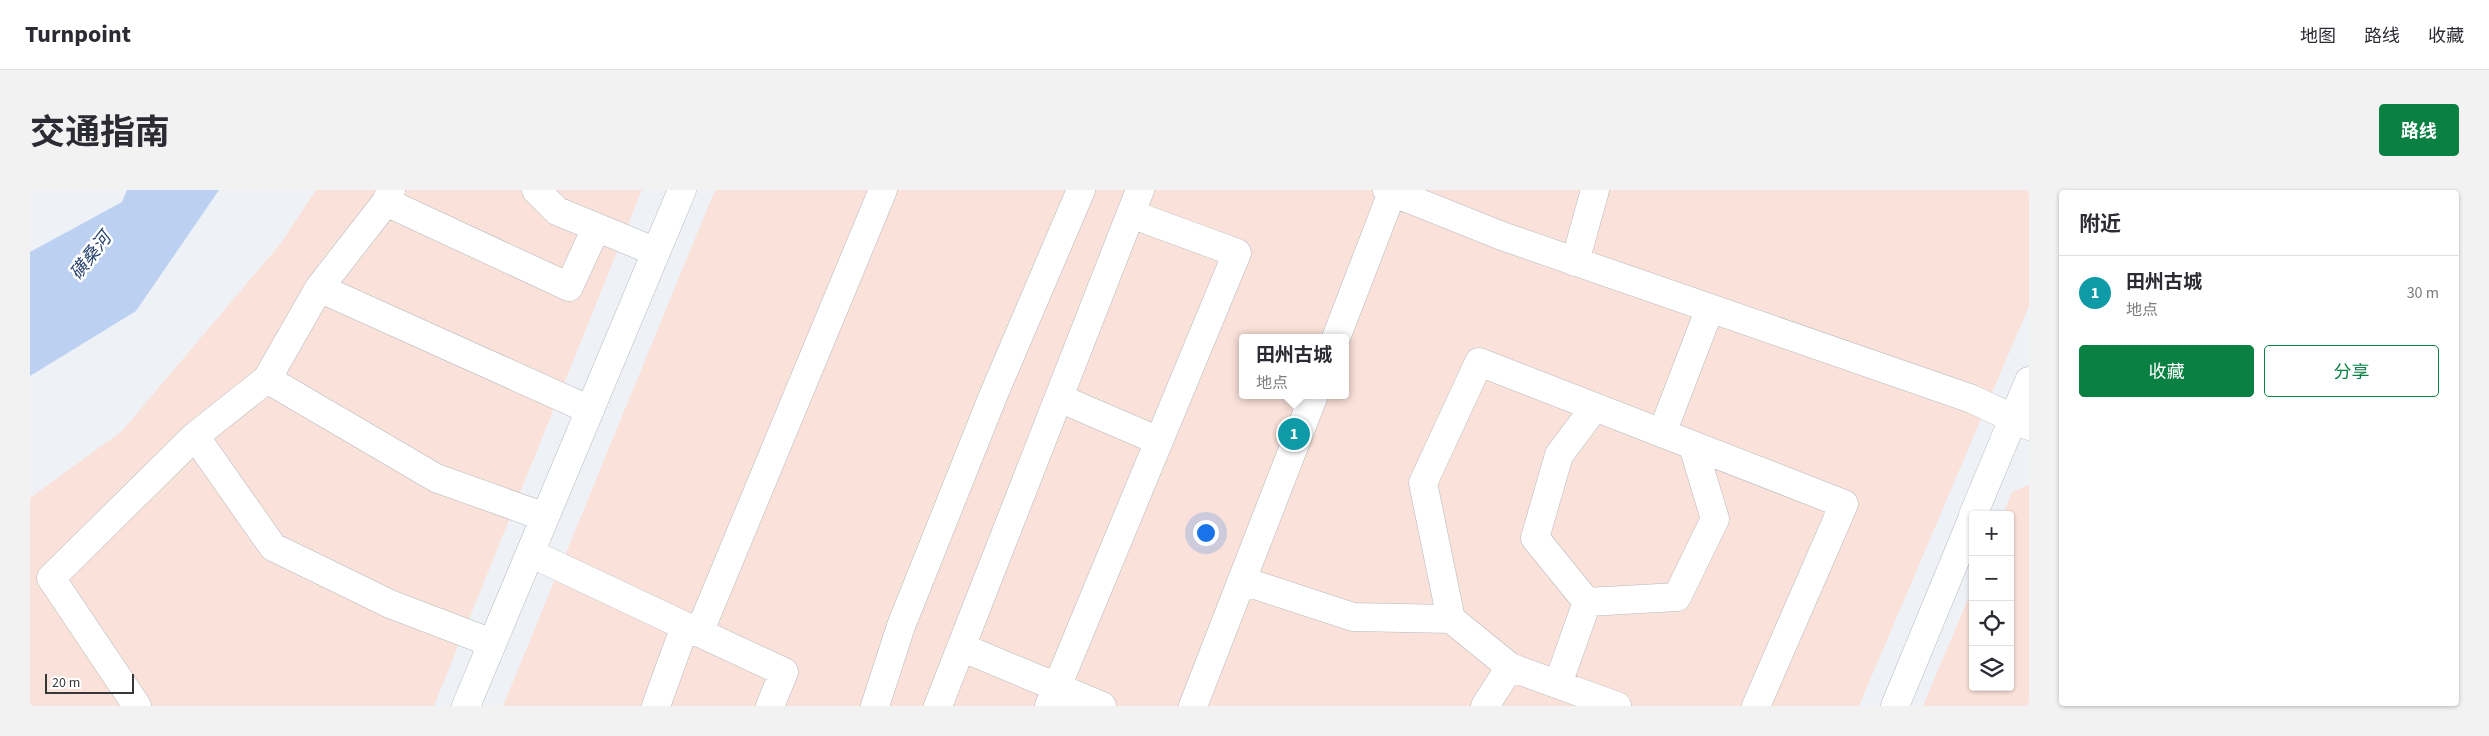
<!DOCTYPE html>
<html lang="zh">
<meta charset="utf-8">
<style>
:root{--surface:#fff;--page:#f2f2f3;--text:#2b2b33;--muted:#7c7c81;--line:#e1e1e2;--accent:#0b8043}
body{margin:0;font-family:"Source Sans 3","Noto Sans SC",sans-serif;background:var(--page);color:var(--text)}
.controls{position:absolute;right:15px;bottom:15px;display:grid;overflow:hidden;border-radius:5px;box-shadow:0 1px 4px #0004}
.controls button{width:45px;height:45px;display:grid;place-items:center;padding:0;border:0;border-bottom:1px solid var(--line);background:var(--surface);color:var(--text);font:25px sans-serif}
.scale{position:absolute;left:15px;bottom:12px;width:89px;box-sizing:border-box;padding-left:5px;border:2px solid #353738;border-top:0;font-size:14px;line-height:18px;white-space:nowrap;color:#353738;-webkit-text-stroke:4px #fff;paint-order:stroke}
.you{position:absolute;left:1175px;top:342px;width:18px;height:18px;margin:-12px;border:4px solid #fff;border-radius:50%;background:#1a73e8;box-shadow:0 0 0 8px #1a73e833}
.badge{display:grid;place-items:center;width:32px;height:32px;border-radius:50%;background:var(--accent);color:#fff;font-size:16px;font-weight:700}
.pin{position:absolute;translate:-50% -50%;border:2px solid #fff;box-shadow:0 1px 5px #0006}
.popup{position:absolute;left:1209px;top:144px;width:110px;height:65px;box-sizing:border-box;display:grid;place-content:center;border-radius:5px;background:var(--surface);filter:drop-shadow(0 1px 4px #0005);font-size:16px;white-space:nowrap;color:var(--muted)}
.popup b{font-size:19px;color:var(--text)}
.popup::after{content:'';position:absolute;left:50%;top:100%;margin-left:-10px;border:10px solid transparent;border-top-color:var(--surface)}
.list{margin:0;padding:0;list-style:none}
h2{display:flex;justify-content:space-between;align-items:center;height:65px;margin:0;padding:0 20px;font-size:21px}
h2 small{font-size:16px;font-weight:400;color:var(--muted)}
.list li{display:grid;grid-template-columns:32px 1fr auto;gap:15px;align-items:center;box-sizing:border-box;height:75px;padding:0 20px;border-top:1px solid var(--line)}
.list b{display:block;font-size:19px;white-space:nowrap}
.list p{margin:0;font-size:16px;white-space:nowrap;color:var(--muted)}
.list em{font-size:16px;font-style:normal;color:var(--muted)}
.actions{display:flex;gap:10px;padding:15px 20px}
.actions a{flex:1;padding:11px 0;border:1px solid var(--accent);border-radius:5px;text-align:center;font-size:18px;color:var(--accent)}
.actions .main{background:var(--accent);color:#fff}
.icon{flex:none;width:28px;height:28px;fill:none;stroke:currentColor;stroke-width:2;stroke-linecap:round;stroke-linejoin:round}
.map{position:relative;flex:none;width:1999px;height:516px;overflow:hidden;border-radius:5px}
header{display:flex;align-items:center;gap:30px;box-sizing:border-box;height:70px;padding:0 25px;background:var(--surface);border-bottom:1px solid var(--line)}
header strong{font-size:24px}
nav{display:flex;gap:28px;margin-inline-start:auto;font-size:18px}
.intro{display:flex;align-items:center;justify-content:space-between;box-sizing:border-box;height:120px;padding:0 30px}
h1{margin:0;font-size:35px}
.button{padding:12px 22px;border-radius:5px;background:var(--accent);color:#fff;font-size:18px;font-weight:700}
main{display:flex;gap:30px;padding:0 30px}
aside{flex:1;background:var(--surface);border-radius:5px;box-shadow:0 1px 4px #0004}
.map>svg:first-child{display:block}
</style>
<header>
<strong>Turnpoint</strong>
<nav><a>地图</a><a>路线</a><a>收藏</a></nav>
</header>
<div class="intro"><h1>交通指南</h1><a class="button">路线</a></div>
<main>
<div class="map">
<svg width="1999" height="516" viewBox="0 0 1999 516">
<rect width="100%" height="100%" fill="#eef2f6"/>
<!-- commercial -->
<path fill="#fae1d9" fill-rule="evenodd" d="M286,0H612L404,516H0V308L92,241L251,53Z
M685,0H1999V116L1829,516H473ZM1213,148H1315V205H1213Z
M1999,295V516H1893L1943,397V497H1980V325H1973L1982,302Z"/>
<!-- water -->
<path fill="#bcd0f2" d="M97,0H189L106,121L0,186V62L92,12Z"/>
<g fill="none" stroke-linecap="round" stroke-linejoin="round">
<defs>
<path id="minor" d="M506,0L527,21L626,62
M1357,0L1472,46L1942,209L1999,236
M356,12L539,97L566,38
M1545,72L1565,0
M289,98L560,220
M1306,148L1363,0
M237,189L406,288L515,327
M1029,208L1129,251
M1632,243L1680,118
M165,246L237,189L289,98L356,12L361,0
M1943,325L1999,191
M500,363L655,436
M1213,391L1323,427L1421,429
M1557,412L1505,348L1529,265L1565,217
M669,443L853,0
M931,457L1072,516
M1480,477L1421,429L1393,293L1449,172L1814,314L1726,516
M1528,494L1557,412L1647,407L1685,329L1663,256
M107,516L21,388L165,246L243,357L360,414L462,453
M436,516L652,0
M626,516L655,436L754,482L740,516
M845,516L871,436L963,206L1051,0
M908,516L1110,0
M1019,516L1207,63L1101,24
M1163,516L1284,205
M1455,516L1480,477L1587,516
M1865,516L1943,327"/>
</defs>
<!-- minor casing -->
<use href="#minor" stroke="#b5b9bd" stroke-width="29"/>
<!-- minor -->
<use href="#minor" stroke="#fff" stroke-width="28"/>
</g>
<g text-anchor="middle" dominant-baseline="central" stroke-width="5" stroke-linejoin="round" paint-order="stroke">
<!-- water labels -->
<g font-size="18" font-style="italic" fill="#29436e" stroke="#fff">
<text transform="translate(61 66) rotate(-52)">磺桑河</text>
</g>
</g>
</svg>
<div class="controls">
<button>+</button>
<button>−</button>
<button><svg class="icon" aria-label="locate" viewBox="0 0 24 24"><circle cx="12" cy="12" r="6"/><path d="M12 2v4M12 18v4M2 12h4M18 12h4"/></svg></button>
<button><svg class="icon" aria-label="layers" viewBox="0 0 24 24"><path d="M12 4l9 5-9 5-9-5zM3 14l9 5 9-5"/></svg></button>
</div>
<div class="scale">20 m</div>
<div class="you"></div>
<div class="pin badge" style="left:1264px;top:244px;background:#0f9aa8">1</div>
<div class="popup"><b>田州古城</b>地点</div>
</div>
<aside>
<h2>附近<small></small></h2>
<ul class="list">
<li><span class="badge" style="background:#0f9aa8">1</span><div><b>田州古城</b><p>地点</p></div><em>30 m</em></li>
</ul>
<div class="actions"><a class="main">收藏</a><a>分享</a></div>
</aside>
</main>
